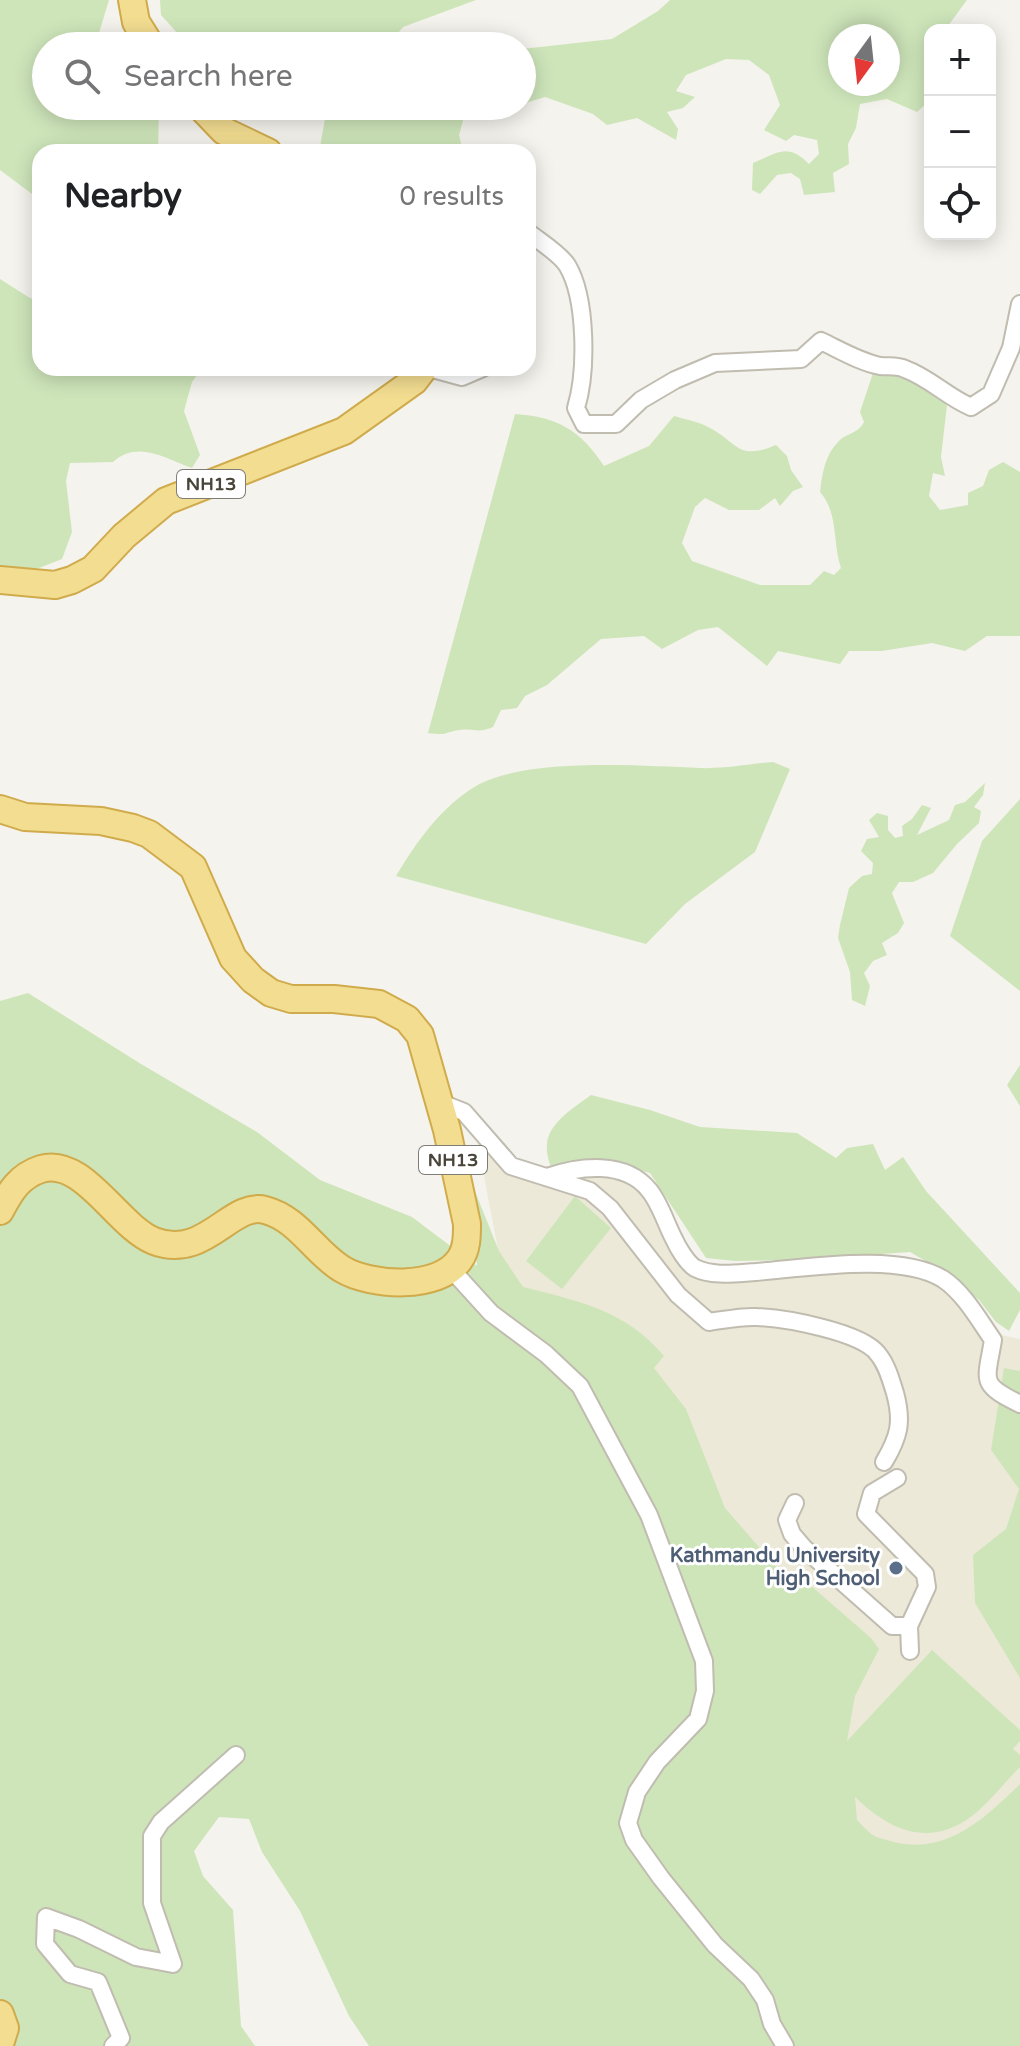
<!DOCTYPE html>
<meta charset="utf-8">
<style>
:root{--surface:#fff;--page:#f2f2f2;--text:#202124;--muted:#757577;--line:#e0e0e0}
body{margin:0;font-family:"Varela Round",sans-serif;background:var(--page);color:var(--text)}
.controls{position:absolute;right:24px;top:24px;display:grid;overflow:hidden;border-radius:16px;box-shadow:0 4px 20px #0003}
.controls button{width:72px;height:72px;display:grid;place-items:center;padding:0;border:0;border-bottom:2px solid var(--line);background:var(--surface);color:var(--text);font:40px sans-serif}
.compass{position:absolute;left:828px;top:24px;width:72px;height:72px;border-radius:50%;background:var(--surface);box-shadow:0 4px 20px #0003;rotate:195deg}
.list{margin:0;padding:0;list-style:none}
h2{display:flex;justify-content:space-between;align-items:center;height:104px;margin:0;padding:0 32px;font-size:34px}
h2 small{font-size:26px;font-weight:400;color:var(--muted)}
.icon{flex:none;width:44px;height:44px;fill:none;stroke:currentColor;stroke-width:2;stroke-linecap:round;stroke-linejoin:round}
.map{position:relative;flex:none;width:1020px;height:2046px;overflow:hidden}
.search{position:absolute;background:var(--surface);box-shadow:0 4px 20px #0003;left:32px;top:32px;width:504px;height:88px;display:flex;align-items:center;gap:20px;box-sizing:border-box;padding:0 28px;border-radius:44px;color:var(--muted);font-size:30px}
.panel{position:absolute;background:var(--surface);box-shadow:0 4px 20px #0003;left:32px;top:144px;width:504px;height:232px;border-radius:24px}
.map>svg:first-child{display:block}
</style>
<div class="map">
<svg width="1020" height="2046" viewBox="0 0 1020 2046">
<rect width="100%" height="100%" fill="#f5f3ed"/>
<!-- education -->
<path fill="#ede9d8" d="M474,1124L528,1171L635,1178L679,1240L709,1271L923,1267L1001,1335L1020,1339V2046H750L509,1307Z"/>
<!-- green -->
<path fill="#cee5ba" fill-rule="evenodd" d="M0,0H109L95,46H46V106H159L158,152H40V200L0,170Z
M160,0H476L403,27L395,37L394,46H189L161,15Z
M670,0H967L945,30H930V100L917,112L887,99L860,104L856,128L848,144L849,164L833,173L835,192L804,195L800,179L791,173L777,175L760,194L752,190L753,163C778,153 787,142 809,164L819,154L817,140L794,135L786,141L764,130L780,105L769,75L749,60L726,59L686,75L676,91L695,97L683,108L667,112L678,129L676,140L637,118L607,125L593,114L545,97L522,104V49L612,39L658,11ZM840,36H888V84H840Z
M323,106H514L464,117L459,135L463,152H319L325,119Z
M0,279L30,298L40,301V368H202L192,382L184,411L200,455L192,468C164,458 138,440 113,462L70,463L66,481L72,532L62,559L34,570L0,572Z
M873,373C907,375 921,383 947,405L941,457L945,476L933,473L929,496L940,510L968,505V493L983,486L989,470L1003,462L1020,472V636H987L965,651L932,643L882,651H849L840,664L778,651L767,666L718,627L698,630L662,649L644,636L601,639L547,685L525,696L517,708L501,710L493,727C476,734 476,728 460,730C444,732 448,736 428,733L515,414C558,417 580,430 604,466L649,446L674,416C684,419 696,421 706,426C738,441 736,462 776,445L787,456L791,470L803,487L793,491L780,506L775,498L759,510H729L705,498L695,507L682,543L692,561L760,585H810L824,571L834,575L841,568C832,541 839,514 820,492C822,474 825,455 838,442C846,433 858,434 864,422L860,412Z
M773,762L790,769L755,852L685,904L646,944L396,876C417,841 441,807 476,786C526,757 642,766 700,768C724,769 749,764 773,762Z
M985,783L983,795L974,807L981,811L979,823L957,844L933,873L913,882H899L892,893L904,923L898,933L882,943L887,955L873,961L864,973L870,986L865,1006L852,1000L850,972L838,938L840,925L849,888L862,876L872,874L873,863L861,851L867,839L879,837L869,820L877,813L888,816V830L895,838L903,836L902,826L912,819L922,805L931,808L917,835L949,820L955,805L965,802Z
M1020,799V991L950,936L982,841Z
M28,993L141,1064L257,1132L320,1180L412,1217L477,1266L466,1169L499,1251L523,1287C578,1301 626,1310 664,1356L654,1368L686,1409L725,1508L780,1571L810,1585L871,1638L879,1649L855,1696L847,1741L932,1650L1020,1730V1741L1013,1749L1020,1755V1767C1004,1783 989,1803 972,1816C928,1849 888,1829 855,1797L857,1820C862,1825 869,1833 876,1837C881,1839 889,1840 894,1842C947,1855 985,1818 1020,1784V2046H369L349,2016L300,1911L262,1852L249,1819L219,1817L194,1851L203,1876L233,1910L241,2026L255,2046H0V1001Z
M1020,1065V1106L1007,1085Z
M591,1095L650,1110L700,1127L797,1133L836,1158L847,1148L873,1144L885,1170L903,1157L926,1191L1020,1293V1310L1009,1331L996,1322L979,1300L946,1273L910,1252L795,1260L735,1261L706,1258L650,1173L619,1165L551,1167C536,1130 564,1115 591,1095Z
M575,1196L611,1228L562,1289L526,1261Z
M1004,1368L1020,1371V1678L975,1603L973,1555L1006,1529L1019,1489L991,1450Z"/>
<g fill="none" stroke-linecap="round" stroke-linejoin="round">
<defs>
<path id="minor" d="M528,232C539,241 559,253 567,265C587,298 587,372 576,408L584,424H616L641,400L675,380L715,363L801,359L821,341C840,350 860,362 880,366C889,367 897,365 905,369C930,378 947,397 971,407L991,394L1011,348L1020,304
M429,368L462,377L483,368
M436,1101L464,1112L511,1166L590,1191L610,1208L678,1295L709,1322C724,1320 742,1316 757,1317C785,1318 862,1332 878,1354C887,1365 891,1380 895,1393C903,1422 899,1437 884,1462
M547,1177C579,1166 625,1160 649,1190C660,1203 666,1224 674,1239C678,1248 687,1263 695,1268C713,1277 737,1273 756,1272C805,1268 900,1252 943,1279C964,1293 979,1320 993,1340C986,1382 979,1384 1020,1404
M451,1269L491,1313L546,1354L580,1386L649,1515L704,1661L705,1691L698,1719L657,1762L637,1792L628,1823L634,1840L661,1878L715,1945L751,1979L765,2000L772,2024L785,2046
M897,1478L872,1493L866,1514L925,1574L927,1587L909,1626L910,1651
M795,1503L787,1520L792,1534L804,1548L892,1626H909
M113,2046L121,2038L98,1982L70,1974L45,1944L46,1917L79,1929L136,1957L173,1964L152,1903V1836L161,1822L236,1755"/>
<path id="trunk" d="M132,0L136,22L151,46
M200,106L224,131L268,152
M0,580L55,585L72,580L93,569L124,536L166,501L344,431L414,381L424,368
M0,809L25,817L101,821L133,828L149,834L193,867L233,958L253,980L271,993L291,999H334L379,1004L407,1019L420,1035L447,1130L467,1224C467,1236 467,1249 460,1259C439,1291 370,1286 342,1269C314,1252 299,1219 265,1210C231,1201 205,1261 154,1241C117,1226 83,1156 41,1169C19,1176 10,1192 0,1211
M0,2014L5,2028L0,2044"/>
</defs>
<!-- minor casing -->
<use href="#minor" stroke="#c0bcb0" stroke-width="20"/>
<!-- trunk casing -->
<use href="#trunk" stroke="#d0ab4c" stroke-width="30"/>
<!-- minor -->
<use href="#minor" stroke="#fff" stroke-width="16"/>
<!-- trunk -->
<use href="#trunk" stroke="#f3dd91" stroke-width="26"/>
</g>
<!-- markers -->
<circle fill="#5c6f8a" stroke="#fff" stroke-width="3" cx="896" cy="1568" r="8"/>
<g text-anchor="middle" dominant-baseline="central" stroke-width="6" stroke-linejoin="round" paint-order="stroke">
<!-- shield labels -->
<g fill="#fff" stroke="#807d76" stroke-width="2">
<rect x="177" y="470" width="68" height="28" rx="6"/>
<rect x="419" y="1146" width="68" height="28" rx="6"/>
</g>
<g font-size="18" font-weight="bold" fill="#49453b">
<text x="211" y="484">NH13</text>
<text x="453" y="1160">NH13</text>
</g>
<!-- service labels -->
<g font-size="20" font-weight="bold" fill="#4e5e75" stroke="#fff" text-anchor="end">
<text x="880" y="1556">Kathmandu University<tspan x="880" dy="23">High School</tspan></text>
</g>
</g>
</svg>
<div class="controls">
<button>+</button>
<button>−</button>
<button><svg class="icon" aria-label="locate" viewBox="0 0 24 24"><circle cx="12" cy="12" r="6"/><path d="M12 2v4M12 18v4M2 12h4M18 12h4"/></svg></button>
</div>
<svg class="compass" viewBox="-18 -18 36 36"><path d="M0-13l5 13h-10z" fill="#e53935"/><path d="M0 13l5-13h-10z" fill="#757577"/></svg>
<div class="search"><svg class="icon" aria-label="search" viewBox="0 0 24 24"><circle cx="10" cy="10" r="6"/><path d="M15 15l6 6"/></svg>Search here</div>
<section class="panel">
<h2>Nearby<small>0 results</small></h2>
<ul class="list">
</ul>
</section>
</div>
